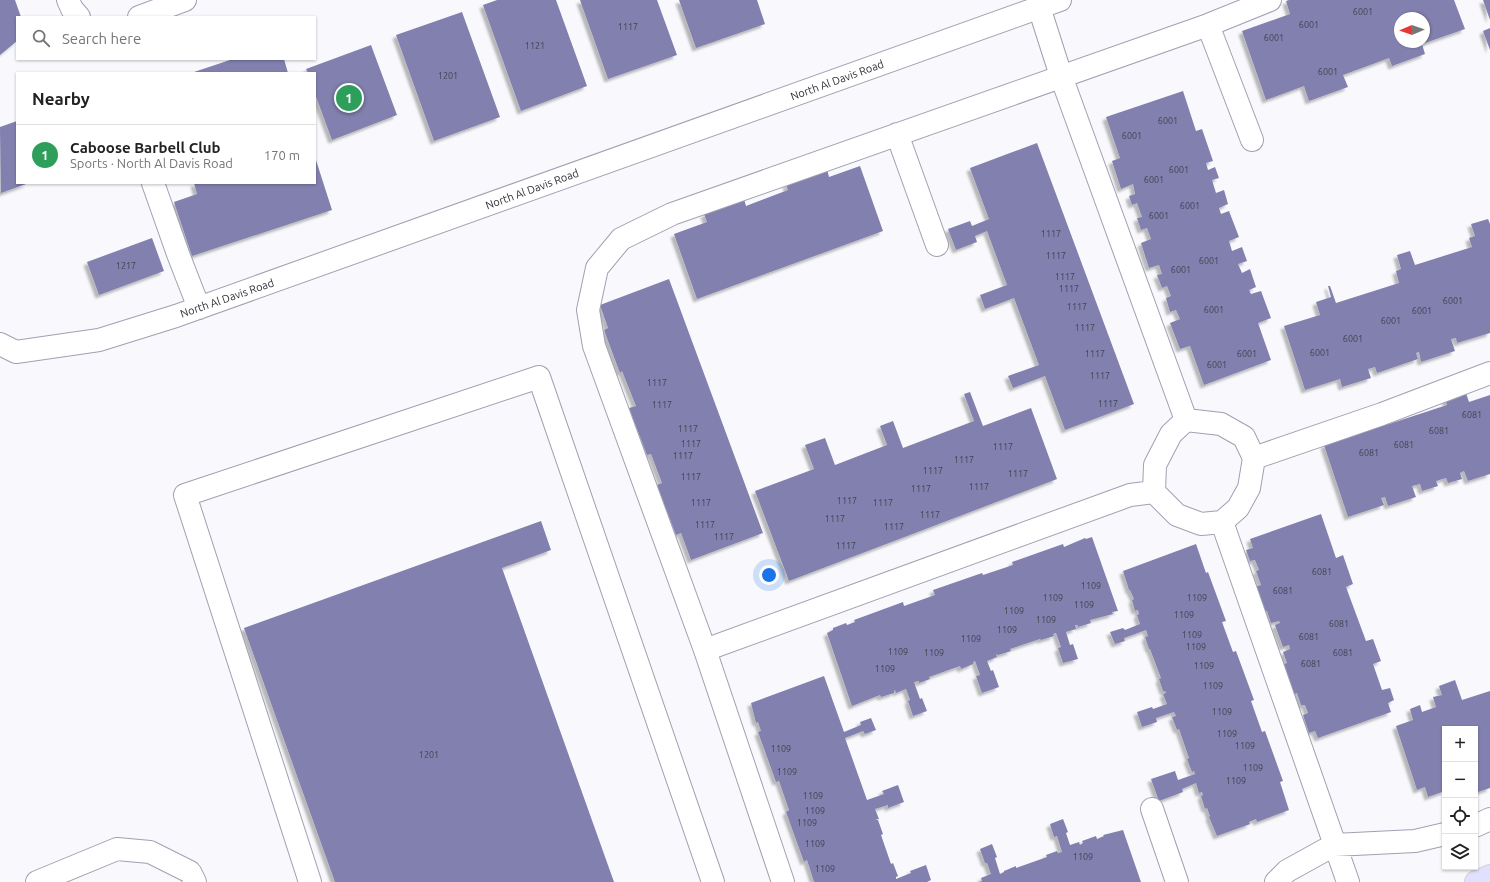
<!DOCTYPE html>
<meta charset="utf-8">
<style>
:root{--surface:#fff;--page:#f6f6f6;--text:#222;--muted:#767676;--line:#e0e0e0;--accent:#0f766e}
body{margin:0;font-family:Ubuntu,sans-serif;background:var(--page);color:var(--text)}
.controls{position:absolute;right:12px;bottom:12px;display:grid;overflow:hidden;border-radius:0px;box-shadow:0 1px 3px #0004}
.controls button{width:36px;height:36px;display:grid;place-items:center;padding:0;border:0;border-bottom:1px solid var(--line);background:var(--surface);color:var(--text);font:20px sans-serif}
.compass{position:absolute;left:1394px;top:12px;width:36px;height:36px;border-radius:50%;background:var(--surface);box-shadow:0 1px 3px #0004;rotate:268deg}
.you{position:absolute;left:769px;top:575px;width:14px;height:14px;margin:-10px;border:3px solid #fff;border-radius:50%;background:#1a73e8;box-shadow:0 0 0 6px #1a73e833}
.badge{display:grid;place-items:center;width:26px;height:26px;border-radius:50%;background:var(--accent);color:#fff;font-size:13px;font-weight:700}
.pin{position:absolute;translate:-50% -50%;border:2px solid #fff;box-shadow:0 1px 4px #0006}
.list{margin:0;padding:0;list-style:none}
h2{display:flex;justify-content:space-between;align-items:center;height:52px;margin:0;padding:0 16px;font-size:17px}
h2 small{font-size:13px;font-weight:400;color:var(--muted)}
.list li{display:grid;grid-template-columns:26px 1fr auto;gap:12px;align-items:center;box-sizing:border-box;height:60px;padding:0 16px;border-top:1px solid var(--line)}
.list b{display:block;font-size:15px;white-space:nowrap}
.list p{margin:0;font-size:13px;white-space:nowrap;color:var(--muted)}
.list em{font-size:13px;font-style:normal;color:var(--muted)}
.icon{flex:none;width:22px;height:22px;fill:none;stroke:currentColor;stroke-width:2;stroke-linecap:round;stroke-linejoin:round}
.map{position:relative;flex:none;width:1490px;height:882px;overflow:hidden}
.search{position:absolute;background:var(--surface);box-shadow:0 1px 3px #0004;left:16px;top:16px;width:300px;height:44px;display:flex;align-items:center;gap:10px;box-sizing:border-box;padding:0 14px;border-radius:0px;color:var(--muted);font-size:15px}
.panel{position:absolute;background:var(--surface);box-shadow:0 1px 3px #0004;left:16px;top:72px;width:300px;height:112px;border-radius:0px}
.map>svg:first-child{display:block}
</style>
<div class="map">
<svg width="1490" height="882" viewBox="0 0 1490 882">
<defs>
<filter id="shadow"><feDropShadow dx="-3.5" dy="3.5" stdDeviation="1" flood-color="#0004"/></filter>
</defs>
<rect width="100%" height="100%" fill="#f9f9fd"/>
<!-- building -->
<path fill="#8280ae" fill-rule="evenodd" filter="url(#shadow)" d="M0,0H15L21,17H17V41L0,55Z
M497,0H556L587,86L521,111L483,5Z
M580,0H657L677,55L608,79Z
M679,0H757L765,24L696,48Z
M1289,0H1454L1465,29L1422,44L1425,54L1392,66L1389,58L1343,75L1348,87L1309,101L1304,86L1266,100L1242,31L1290,14L1286,1ZM1400,18H1424V42H1400Z
M1483,0H1490V20Z
M462,12L500,117L434,141L396,35Z
M1490,28V50L1483,31Z
M371,45L397,115L332,140L315,94V73H308L306,69Z
M233,59H284L288,73H191Z
M1183,91L1196,131L1202,129L1213,161L1206,163L1208,170L1215,167L1219,178L1212,180L1216,193L1224,190L1228,204L1219,208L1221,214L1229,211L1239,237L1229,241L1232,251L1242,247L1247,261L1238,264L1242,273L1250,269L1256,287L1249,290L1251,294L1261,291L1271,318L1258,323L1271,360L1204,385L1190,346L1180,349L1170,323L1180,319L1176,310L1170,312L1166,298L1171,296L1167,286L1162,288L1157,275L1162,274L1159,265L1149,268L1141,243L1151,239L1147,228L1141,230L1137,218L1142,217L1137,203L1132,205L1129,196L1135,194L1133,184L1121,189L1112,161L1120,158L1106,117Z
M17,121V183H29L1,193L0,127Z
M1037,143L1134,404L1065,430L1045,376L1013,388L1008,376L1039,365L1014,298L985,309L980,295L1007,285L987,231L975,236L977,242L956,250L948,229L970,221L972,226L989,219L970,168Z
M315,157L332,210L192,256L174,202L197,194L194,183H315Z
M860,166L883,231L697,299L674,234L707,222L704,214L744,199L746,206L788,190L786,184L827,169L829,177Z
M1488,219L1490,224V333L1457,343L1456,338L1451,339L1455,351L1421,362L1419,352L1416,353L1418,359L1377,373L1375,367L1368,369L1371,378L1342,387L1340,379L1305,390L1284,326L1320,315L1316,302L1331,297L1328,286H1330L1336,303L1399,283L1396,271L1401,269L1397,255L1410,251L1415,265L1472,247L1469,238L1475,236L1471,224Z
M152,238L164,271L99,295L87,262Z
M669,279L763,533L691,560L681,533L676,535L657,485L662,483L651,454L647,455L629,408L636,406L622,371L620,373L604,330L608,328L600,305Z
M1465,390L1469,402L1490,395V474L1468,481L1464,471L1460,473L1462,479L1448,483L1446,478L1436,481L1438,486L1422,491L1420,484L1412,486L1416,497L1388,506L1385,497L1381,498L1384,505L1348,517L1324,445L1387,417L1389,424L1447,405L1445,397Z
M970,392L983,426L1031,408L1057,479L789,581L755,491L814,469L805,445L825,438L835,465L887,445L880,426L893,421L903,448L974,421L964,394Z
M1321,514L1336,558L1343,555L1353,584L1346,587L1366,641L1373,639L1381,661L1373,664L1382,690L1390,688L1394,700L1388,703L1391,712L1318,738L1315,731L1309,733L1303,715L1308,713L1305,705H1301L1297,693L1288,697L1277,666L1287,663L1283,652L1290,649L1289,645L1283,647L1275,625L1280,623L1279,621L1271,623L1267,611L1260,613L1251,588L1261,585L1256,571L1259,570L1255,560L1250,561L1246,550L1253,548L1250,539Z
M541,521L551,550L502,568L614,882H335L244,628Z
M1092,537L1118,611L1112,612L1113,614L1090,620L1091,623L1078,627V625H1075L1076,629L1066,632L1070,645L1073,644L1078,659L1063,663L1058,648L1061,647L1056,633L1053,634L1054,636L1041,640L1040,639L1010,649L1011,651L998,655L996,654L997,657L987,661L991,671L993,670L999,687L982,693L976,676L980,675L975,661L973,662V664L961,669L960,666L929,677L930,679L919,683V681L914,682L920,699L922,698L927,711L913,716L908,701L910,700L906,689L896,693L895,690L894,691V693L881,697L880,695L852,706L827,633L833,630V628L846,623L847,625L855,622L854,620L903,602L904,606L935,595L933,590L982,573L983,575L1013,565L1012,562L1063,544L1064,547L1085,538L1086,539Z
M1196,544L1206,573L1208,572L1226,621L1222,622L1233,652L1236,651L1254,700L1251,701L1262,732L1265,731L1283,781L1280,782L1289,810L1257,822L1256,819L1249,822L1250,824L1217,836L1209,817L1210,816L1207,808L1205,809L1201,796L1203,795L1202,792L1199,793L1196,783L1182,789L1183,792L1159,801L1151,779L1175,771L1178,780L1195,774L1194,771L1192,772L1187,759L1189,758L1179,729L1177,730L1172,717L1176,716L1174,712L1156,718L1157,722L1142,727L1137,712L1152,707L1153,709L1167,704L1163,694L1166,693L1165,691H1163L1159,679L1161,678L1150,649H1149L1145,637L1148,636L1146,630L1124,638L1125,641L1115,644L1110,632L1123,628L1125,630L1140,624L1137,615L1139,614L1138,610L1135,611L1132,600L1134,599L1130,590H1129L1123,571Z
M824,676L844,732L861,725L860,722L871,718L876,730L865,734L863,731L845,738L867,800L884,794L882,791L898,785L904,802L888,808V805L875,809L879,819L875,820H878L883,834L881,835L891,864L893,863L898,876L896,877V879L911,873L910,871L926,865L931,880L927,882H814L807,860L804,862L786,812L789,810L779,781L776,782L758,732L761,731L758,722L756,723L751,703Z
M1455,680L1462,700L1490,691V788L1475,793V729H1445V791L1428,797L1425,787L1417,790L1396,726L1413,720L1410,709L1420,705L1422,712L1436,707L1433,697L1442,695L1439,686Z
M1063,819L1068,832L1066,833L1070,845L1079,842L1080,845L1083,843L1082,841L1096,836L1097,839L1104,836L1103,835L1123,830L1141,882H979L982,881L981,878L991,874L987,863H985L980,849L992,844L997,857L995,858L1000,874L1004,872V871L1016,866V868L1047,857L1046,855L1057,851L1058,853L1062,852L1057,836L1054,837L1050,824Z"/>
<g fill="none" stroke-linecap="round" stroke-linejoin="round">
<defs>
<path id="minor" d="M68,0L72,9L79,17
M1039,7L1061,76L1186,420
M139,17L185,0
M1208,25L1252,140
M897,134L937,245
M153,183L178,254L199,308
M0,344L16,352L99,340L176,316L1060,0
M1186,420L1221,424L1244,437L1254,458L1249,488L1238,508L1222,522L1201,524L1177,515L1154,492L1155,465L1171,434Z
M1254,458L1382,414L1490,373
M1154,492L1130,495L705,650L594,346L588,310L597,268L621,239L672,214L1208,25L1270,0
M1222,522L1348,882
M705,650L783,882
M1152,809L1177,882
M1475,826L1490,819
M37,882L117,849L150,852L190,872L195,882
M310,882L185,495L539,377L713,882
M1276,882L1287,871L1334,845L1415,841L1445,834"/>
<path id="major" d="M1476,882L1490,876"/>
</defs>
<!-- minor casing -->
<use href="#minor" stroke="#a0a0b3" stroke-width="24"/>
<!-- major casing -->
<use href="#major" stroke="#d5d5d7" stroke-width="24"/>
<!-- minor -->
<use href="#minor" stroke="#fff" stroke-width="22"/>
<!-- major -->
<use href="#major" stroke="#e1e0fe" stroke-width="22"/>
</g>
<g text-anchor="middle" dominant-baseline="central" stroke-width="3" stroke-linejoin="round" paint-order="stroke">
<!-- number labels -->
<g font-size="9" fill="#434254">
<text x="1363" y="12">6001</text>
<text x="1309" y="25">6001</text>
<text x="628" y="27">1117</text>
<text x="1274" y="38">6001</text>
<text x="535" y="46">1121</text>
<text x="1328" y="72">6001</text>
<text x="448" y="76">1201</text>
<text x="1168" y="121">6001</text>
<text x="1132" y="136">6001</text>
<text x="1179" y="170">6001</text>
<text x="1154" y="180">6001</text>
<text x="1190" y="206">6001</text>
<text x="1159" y="216">6001</text>
<text x="1051" y="234">1117</text>
<text x="1056" y="256">1117</text>
<text x="1209" y="261">6001</text>
<text x="126" y="266">1217</text>
<text x="1181" y="270">6001</text>
<text x="1065" y="277">1117</text>
<text x="1069" y="289">1117</text>
<text x="1453" y="301">6001</text>
<text x="1077" y="307">1117</text>
<text x="1214" y="310">6001</text>
<text x="1422" y="311">6001</text>
<text x="1391" y="321">6001</text>
<text x="1085" y="328">1117</text>
<text x="1353" y="339">6001</text>
<text x="1320" y="353">6001</text>
<text x="1095" y="354">1117</text>
<text x="1247" y="354">6001</text>
<text x="1217" y="365">6001</text>
<text x="1100" y="376">1117</text>
<text x="657" y="383">1117</text>
<text x="1108" y="404">1117</text>
<text x="662" y="405">1117</text>
<text x="1472" y="415">6081</text>
<text x="688" y="429">1117</text>
<text x="1439" y="431">6081</text>
<text x="691" y="444">1117</text>
<text x="1404" y="445">6081</text>
<text x="1003" y="447">1117</text>
<text x="1369" y="453">6081</text>
<text x="683" y="456">1117</text>
<text x="964" y="460">1117</text>
<text x="933" y="471">1117</text>
<text x="1018" y="474">1117</text>
<text x="691" y="477">1117</text>
<text x="979" y="487">1117</text>
<text x="921" y="489">1117</text>
<text x="847" y="501">1117</text>
<text x="701" y="503">1117</text>
<text x="883" y="503">1117</text>
<text x="930" y="515">1117</text>
<text x="835" y="519">1117</text>
<text x="705" y="525">1117</text>
<text x="894" y="527">1117</text>
<text x="724" y="537">1117</text>
<text x="846" y="546">1117</text>
<text x="1322" y="572">6081</text>
<text x="1091" y="586">1109</text>
<text x="1283" y="591">6081</text>
<text x="1053" y="598">1109</text>
<text x="1197" y="598">1109</text>
<text x="1084" y="605">1109</text>
<text x="1014" y="611">1109</text>
<text x="1184" y="615">1109</text>
<text x="1046" y="620">1109</text>
<text x="1339" y="624">6081</text>
<text x="1007" y="630">1109</text>
<text x="1192" y="635">1109</text>
<text x="1309" y="637">6081</text>
<text x="971" y="639">1109</text>
<text x="1196" y="647">1109</text>
<text x="898" y="652">1109</text>
<text x="934" y="653">1109</text>
<text x="1343" y="653">6081</text>
<text x="1311" y="664">6081</text>
<text x="1204" y="666">1109</text>
<text x="885" y="669">1109</text>
<text x="1213" y="686">1109</text>
<text x="1222" y="712">1109</text>
<text x="1227" y="734">1109</text>
<text x="1245" y="746">1109</text>
<text x="781" y="749">1109</text>
<text x="429" y="755">1201</text>
<text x="1253" y="768">1109</text>
<text x="787" y="772">1109</text>
<text x="1236" y="781">1109</text>
<text x="813" y="796">1109</text>
<text x="815" y="811">1109</text>
<text x="807" y="823">1109</text>
<text x="815" y="844">1109</text>
<text x="1083" y="857">1109</text>
<text x="825" y="869">1109</text>
</g>
<!-- street labels -->
<g font-size="11" fill="#2e2e36" stroke="#fff">
<text transform="translate(837 80) rotate(-20)">North Al Davis Road</text>
<text transform="translate(532 189) rotate(-20)">North Al Davis Road</text>
<text transform="translate(227 298) rotate(-19)">North Al Davis Road</text>
</g>
</g>
</svg>
<div class="controls">
<button>+</button>
<button>−</button>
<button><svg class="icon" aria-label="locate" viewBox="0 0 24 24"><circle cx="12" cy="12" r="6"/><path d="M12 2v4M12 18v4M2 12h4M18 12h4"/></svg></button>
<button><svg class="icon" aria-label="layers" viewBox="0 0 24 24"><path d="M12 4l9 5-9 5-9-5zM3 14l9 5 9-5"/></svg></button>
</div>
<svg class="compass" viewBox="-18 -18 36 36"><path d="M0-13l5 13h-10z" fill="#e53935"/><path d="M0 13l5-13h-10z" fill="#767676"/></svg>
<div class="you"></div>
<div class="pin badge" style="left:349px;top:98px;background:#2e9e5b">1</div>
<div class="search"><svg class="icon" aria-label="search" viewBox="0 0 24 24"><circle cx="10" cy="10" r="6"/><path d="M15 15l6 6"/></svg>Search here</div>
<section class="panel">
<h2>Nearby<small></small></h2>
<ul class="list">
<li><span class="badge" style="background:#2e9e5b">1</span><div><b>Caboose Barbell Club</b><p>Sports · North Al Davis Road</p></div><em>170 m</em></li>
</ul>
</section>
</div>
